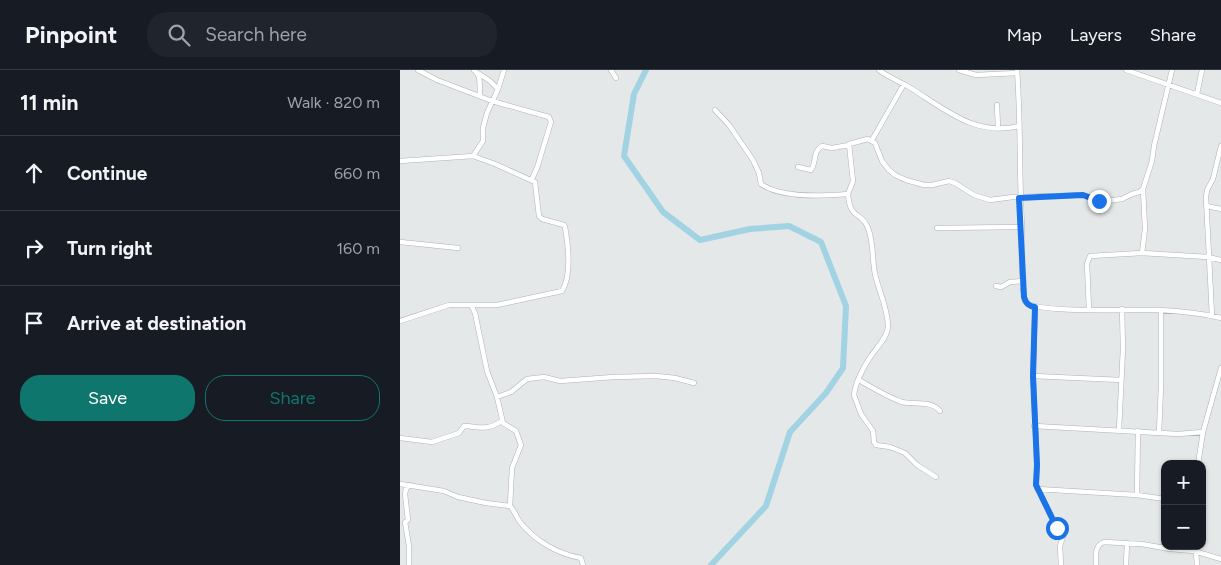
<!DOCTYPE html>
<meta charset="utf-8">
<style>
:root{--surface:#171b24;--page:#20242c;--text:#f1f3f6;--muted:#9ea1a6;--line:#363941;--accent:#0f766e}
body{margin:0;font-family:Figtree,sans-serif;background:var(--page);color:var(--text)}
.controls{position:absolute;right:15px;bottom:15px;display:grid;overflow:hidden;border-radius:10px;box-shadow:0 1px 4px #0004}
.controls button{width:45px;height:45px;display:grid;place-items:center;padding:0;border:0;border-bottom:1px solid var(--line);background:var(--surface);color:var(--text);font:25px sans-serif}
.stop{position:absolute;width:15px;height:15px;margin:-11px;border:4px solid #1a73e8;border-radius:50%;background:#fff}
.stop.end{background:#1a73e8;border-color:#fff;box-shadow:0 1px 5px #0008}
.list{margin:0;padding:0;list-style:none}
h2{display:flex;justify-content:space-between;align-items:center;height:65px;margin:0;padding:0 20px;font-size:21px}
h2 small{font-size:16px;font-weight:400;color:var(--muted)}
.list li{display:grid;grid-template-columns:32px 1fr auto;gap:15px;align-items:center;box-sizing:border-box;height:75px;padding:0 20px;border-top:1px solid var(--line)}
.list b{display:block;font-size:19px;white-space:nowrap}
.list em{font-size:16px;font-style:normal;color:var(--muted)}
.actions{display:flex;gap:10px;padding:15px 20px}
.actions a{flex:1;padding:11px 0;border:1px solid var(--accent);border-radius:20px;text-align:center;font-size:18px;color:var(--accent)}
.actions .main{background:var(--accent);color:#fff}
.icon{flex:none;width:28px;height:28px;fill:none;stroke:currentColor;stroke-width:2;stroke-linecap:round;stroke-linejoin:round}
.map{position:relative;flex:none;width:821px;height:495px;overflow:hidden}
header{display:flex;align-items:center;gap:30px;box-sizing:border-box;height:70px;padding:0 25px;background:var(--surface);border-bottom:1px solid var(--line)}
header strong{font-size:24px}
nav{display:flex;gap:28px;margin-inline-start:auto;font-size:18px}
.search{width:350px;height:45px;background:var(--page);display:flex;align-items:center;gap:12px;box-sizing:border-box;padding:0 18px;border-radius:20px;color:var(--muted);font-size:19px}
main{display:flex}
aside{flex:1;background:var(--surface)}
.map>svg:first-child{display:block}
</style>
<header>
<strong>Pinpoint</strong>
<div class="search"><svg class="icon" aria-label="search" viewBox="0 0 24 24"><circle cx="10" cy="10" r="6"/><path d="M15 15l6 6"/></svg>Search here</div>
<nav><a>Map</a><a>Layers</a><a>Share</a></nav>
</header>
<main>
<aside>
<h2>11 min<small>Walk · 820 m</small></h2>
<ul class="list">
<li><svg class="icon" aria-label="ahead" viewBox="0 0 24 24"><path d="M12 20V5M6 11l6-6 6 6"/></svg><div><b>Continue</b></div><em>660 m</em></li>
<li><svg class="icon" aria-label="right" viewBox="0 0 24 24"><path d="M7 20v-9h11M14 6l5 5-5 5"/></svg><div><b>Turn right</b></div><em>160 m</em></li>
<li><svg class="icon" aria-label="arrive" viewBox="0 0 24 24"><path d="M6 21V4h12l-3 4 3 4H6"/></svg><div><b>Arrive at destination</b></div></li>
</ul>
<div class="actions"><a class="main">Save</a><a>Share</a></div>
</aside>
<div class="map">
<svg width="821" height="495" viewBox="0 0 821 495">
<rect width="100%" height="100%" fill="#e5e8e9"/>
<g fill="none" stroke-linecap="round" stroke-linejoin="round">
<!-- river -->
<path stroke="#a2d3e2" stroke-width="6" d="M246,0L234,24L224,86L263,142L300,170L350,159L389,156L421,172L446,236L443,298L426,323L390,362L366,436L311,495"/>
<defs>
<path id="minor" d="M18,0L37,10L92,31L149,47L151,52L137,98L132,109
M74,0C82,5 79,18 80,26
M211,0L216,8
M479,0C488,7 499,11 509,17C545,39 575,67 619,56
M559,0L576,5L617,3
M617,0C621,52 619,104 622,156C623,181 620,208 625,232C639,244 736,239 760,240C780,241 801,243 821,248
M726,0L821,33
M78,3L90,11L98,19
M797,24L802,0
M597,35L598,58
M315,40L329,55L353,90L359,103L361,114C381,128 425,126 448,124L453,111L449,74L468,69L475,73L482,91L489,100L495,105L506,110L524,115H532L549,111L555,113L574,125L590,130L613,127L683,125L699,131H707L722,129L732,124L739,122L743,119
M472,70L504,14
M73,86L83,71V58L87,43L98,19L104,0
M0,91L73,86L95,94L135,112L139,146L142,149L164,155L165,157C168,174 172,205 162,221L97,235H71
M398,97L411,100C417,92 412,82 422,76L432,78L449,75
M448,124C450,151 462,141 468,158C474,173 472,190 475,204C479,222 488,238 488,257C487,268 477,277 471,286C464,296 455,313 454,325L461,344L473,361L474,372L476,375L490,377L505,383L517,395L536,407
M806,136L821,139
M537,158L622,157
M0,172L58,178
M742,183L745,159L743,119L752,91L754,76L772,0
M596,216L601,217L610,212L623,211
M635,237L633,306L637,395L636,415L656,457L664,463L660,476L661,495
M689,240L687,194L690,186L742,183L808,187L821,190
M812,246L806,127L807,120L813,109L821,76
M0,251L49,235H71L75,243L87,301L97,327L103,353L116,361L121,375L112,398L110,436C115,441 116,447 120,452C135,471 158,484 181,488L183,495
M633,306L721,310
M459,310C473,318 487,327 502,332C515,335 531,330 540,341
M97,327L111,322L127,309L144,307L160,311L214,307L256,306L275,308L294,313
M634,356L778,364L803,362
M719,360L723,278L722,239
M738,361L737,425L765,429
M759,362L761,317V240
M0,368L32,372L59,363L64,356C82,357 85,361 102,351
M798,394L803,362L821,298
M0,414L44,421L58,427L86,433L110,436
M637,419L737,425
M796,482L797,495
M9,495V476L5,452L8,450L5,424L6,419L10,415
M696,495C696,486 694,476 704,472L742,474L770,479L794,481L821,489
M726,495L727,473"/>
</defs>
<!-- minor casing -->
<use href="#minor" stroke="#aeb2b3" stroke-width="5.5"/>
<!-- minor -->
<use href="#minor" stroke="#fff" stroke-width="4.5"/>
</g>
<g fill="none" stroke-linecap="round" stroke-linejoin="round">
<!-- route -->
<path stroke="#1a73e8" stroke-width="6" d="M657,458L636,415L637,395L633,306L635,237C629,236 626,234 624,227L619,128L683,125L699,131"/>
</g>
</svg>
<div class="controls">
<button>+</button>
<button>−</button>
</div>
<div class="stop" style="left:657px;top:458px"></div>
<div class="stop end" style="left:699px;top:131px"></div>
</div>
</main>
